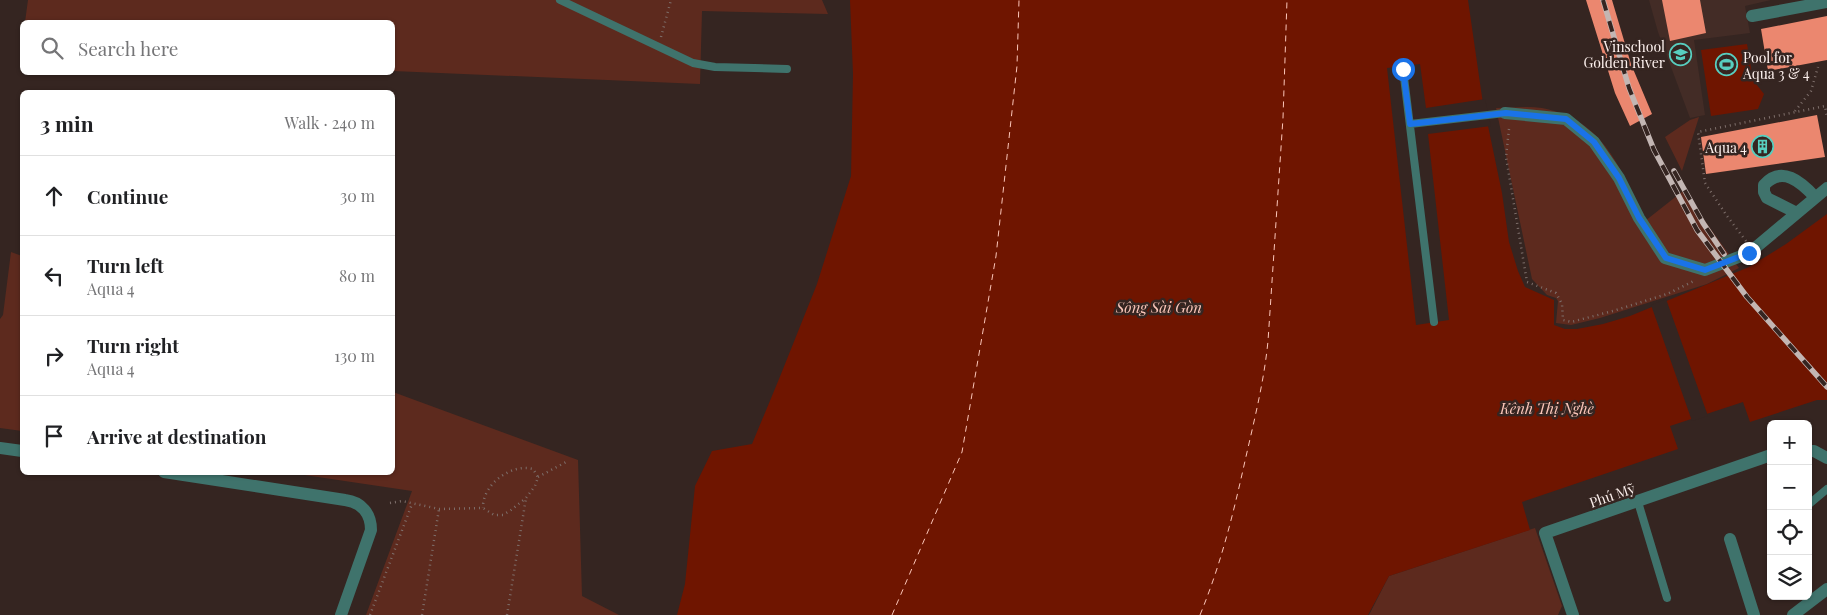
<!DOCTYPE html>
<meta charset="utf-8">
<style>
:root{--surface:#fff;--page:#f2f2f2;--text:#202124;--muted:#757577;--line:#e0e0e0}
body{margin:0;font-family:"Playfair Display",serif;background:var(--page);color:var(--text)}
.controls{position:absolute;right:15px;bottom:15px;display:grid;overflow:hidden;border-radius:8px;box-shadow:0 1px 4px #0004}
.controls button{width:45px;height:45px;display:grid;place-items:center;padding:0;border:0;border-bottom:1px solid var(--line);background:var(--surface);color:var(--text);font:25px sans-serif}
.stop{position:absolute;width:15px;height:15px;margin:-11px;border:4px solid #1a73e8;border-radius:50%;background:#fff}
.stop.end{background:#1a73e8;border-color:#fff;box-shadow:0 1px 5px #0008}
.list{margin:0;padding:0;list-style:none}
h2{display:flex;justify-content:space-between;align-items:center;height:65px;margin:0;padding:0 20px;font-size:21px}
h2 small{font-size:16px;font-weight:400;color:var(--muted)}
.list li{display:grid;grid-template-columns:32px 1fr auto;gap:15px;align-items:center;box-sizing:border-box;height:80px;padding:0 20px;border-top:1px solid var(--line)}
.list b{display:block;font-size:19px;white-space:nowrap}
.list p{margin:0;font-size:16px;white-space:nowrap;color:var(--muted)}
.list em{font-size:16px;font-style:normal;color:var(--muted)}
.icon{flex:none;width:28px;height:28px;fill:none;stroke:currentColor;stroke-width:2;stroke-linecap:round;stroke-linejoin:round}
.map{position:relative;flex:none;width:1827px;height:615px;overflow:hidden}
.search{position:absolute;background:var(--surface);box-shadow:0 1px 4px #0004;left:20px;top:20px;width:375px;height:55px;display:flex;align-items:center;gap:12px;box-sizing:border-box;padding:0 18px;border-radius:8px;color:var(--muted);font-size:19px}
.panel{position:absolute;background:var(--surface);box-shadow:0 1px 4px #0004;left:20px;top:90px;width:375px;height:385px;border-radius:8px}
.map>svg:first-child{display:block}
</style>
<div class="map">
<svg width="1827" height="615" viewBox="0 0 1827 615">
<rect width="100%" height="100%" fill="#352521"/>
<!-- built -->
<path fill="#432c26" d="M1649,0H1771L1745,6L1750,33L1694,40L1705,115L1690,118L1658,32Z"/>
<!-- green -->
<path fill="#5d2a1e" d="M28,0H822L828,14L702,11L700,84L393,71L392,22H25Z
M1496,108C1511,108 1527,106 1542,108C1605,120 1621,170 1645,221L1683,191L1739,268L1707,284L1600,318L1571,325L1556,323L1558,301L1556,298L1547,295L1532,279Z
M1699,117L1682,171L1665,137L1690,120Z
M11,252L22,256V431L0,428V319L3,315Z
M393,392L578,460L582,596L619,615H366L412,491L291,473L392,472Z
M1535,528L1562,606L1558,615H1369L1389,576Z"/>
<!-- water -->
<path fill="#6f1500" d="M850,0H1468L1482,97L1502,193L1509,242L1518,271L1525,287L1554,300V325L1565,329H1577L1603,324L1630,316L1749,267L1786,244L1827,214V400H1817L1750,422L1743,402L1670,426L1678,449L1522,502L1530,530L1389,576L1368,615H677L685,584L695,486L712,451L752,444L779,379L817,284L851,176L853,74Z
M1747,44L1753,80L1764,94L1758,109L1711,116L1701,50Z"/>
<!-- pier -->
<path fill="#352521" d="M1420,64L1426,108L1485,99L1491,126L1428,134L1449,320L1416,325L1387,68Z
M1666,299L1708,416L1692,421L1651,305Z"/>
<g fill="none" stroke-linecap="round" stroke-linejoin="round">
<!-- ferry -->
<path stroke="#fbc6b9" stroke-width="1" stroke-dasharray="6 5" stroke-linecap="butt" d="M892,615L962,452L996,256L1017,66L1019,0
M1200,615C1221,564 1233,515 1245,461C1254,421 1264,382 1268,341L1283,118L1287,0"/>
</g>
<!-- building -->
<path fill="#eb876f" d="M1586,0H1612L1631,64L1652,114L1630,126L1615,93Z
M1662,0H1700L1706,33L1670,41Z
M1827,16V60L1768,71L1761,29Z
M1817,115L1825,157L1706,174L1701,137Z"/>
<g fill="none" stroke-linecap="round" stroke-linejoin="round">
<!-- path -->
<path stroke="#7e6f6b" stroke-width="2.5" stroke-dasharray="1 4" stroke-linecap="butt" d="M661,37L671,0
M1795,111L1811,91L1818,67
M1509,129L1506,157L1527,282L1556,293L1562,304L1563,320L1571,322L1613,311L1667,294L1694,281
M1746,241L1727,216L1705,183L1698,132L1825,106L1827,117
M538,477L568,461
M390,503L402,501L439,509L483,508L494,515H503L511,510L526,498L535,486L538,477L533,469C511,463 482,485 483,508
M370,615L412,504
M422,615L439,509
M507,615L526,498"/>
<!-- service -->
<path stroke="#3f736c" stroke-width="8" d="M560,0L693,63L715,67L787,69
M1403,69L1434,322
M1410,124L1505,113
M1638,502L1667,598
M1808,505L1827,489"/>
<!-- minor -->
<path stroke="#3f736c" stroke-width="12" d="M1752,16L1827,2
M1505,113L1566,119L1594,142L1619,178L1639,218L1665,258L1705,270L1749,253L1827,188
M1797,213L1767,198L1764,192V185C1782,165 1801,182 1815,197
M0,448L22,451
M1808,451H1814L1827,458
M164,472L345,500C362,502 371,514 371,530L341,615
M1730,539L1754,615
M1573,615L1545,533L1771,455
M1793,615L1827,589"/>
<defs>
<path id="rail" d="M1603,0L1629,88L1654,150L1697,230L1747,297L1827,387
M1674,171L1703,223L1724,254"/>
</defs>
<!-- rail casing -->
<use href="#rail" stroke="#c3b6b3" stroke-width="5.5"/>
<!-- rail -->
<use href="#rail" stroke="#352521" stroke-width="4" stroke-dasharray="11" stroke-linecap="butt"/>
</g>
<g fill="none" stroke-linecap="round" stroke-linejoin="round">
<!-- route -->
<path stroke="#1a73e8" stroke-width="6" d="M1403,69L1410,124L1506,113L1566,119L1594,142L1619,178L1639,218L1666,258L1705,270L1749,253"/>
</g>
<!-- icons -->
<defs>
<symbol id="school-ring" viewBox="-11 -11 22 22"><circle r="9.5" fill="#352521" stroke="#58cebf" stroke-width="1.5"/><path d="M0-5L7-2L0 1L-7-2ZM-4 1L0 2.5L4 1V4Q0 6-4 4Z" fill="#58cebf"/></symbol>
<symbol id="stadium-ring" viewBox="-11 -11 22 22"><circle r="9.5" fill="#352521" stroke="#58cebf" stroke-width="1.5"/><path d="M0-5a6.5 5 0 1 0 0 10a6.5 5 0 1 0 0-10ZM-3.5-1.8h7v3.6h-7Z" fill="#58cebf"/></symbol>
<symbol id="building-ring" viewBox="-11 -11 22 22"><circle r="9.5" fill="#352521" stroke="#58cebf" stroke-width="1.5"/><path d="M-4-6H4V6H1V3H-1V6H-4ZM-2.5-4.3h1.7v1.8h-1.7ZM.8-4.3h1.7v1.8H.8ZM-2.5-1h1.7V.8h-1.7ZM.8-1h1.7V.8H.8Z" fill="#58cebf"/></symbol>
</defs>
<g fill-rule="evenodd">
<use href="#school-ring" x="1668" y="42" width="25" height="25"/>
<use href="#stadium-ring" x="1714" y="52" width="25" height="25"/>
<use href="#building-ring" x="1750" y="134" width="25" height="25"/>
</g>
<g text-anchor="middle" dominant-baseline="central" stroke-width="5" stroke-linejoin="round" paint-order="stroke">
<!-- poi labels -->
<g font-size="14" fill="#fdf1ee" stroke="#352521" text-anchor="end">
<text x="1665" y="46">Vinschool<tspan x="1665" dy="16">Golden River</tspan></text>
<text x="1743" y="57" text-anchor="start">Pool for<tspan x="1743" dy="16">Aqua 3 &amp; 4</tspan></text>
<text x="1747" y="147">Aqua 4</text>
</g>
<!-- street labels -->
<g font-size="14" fill="#fdf1ee" stroke="#352521">
<text transform="translate(1612 495) rotate(-19)">Phú Mỹ</text>
</g>
<!-- water labels -->
<g font-size="15" font-style="italic" fill="#fbc6b9" stroke="#352521">
<text x="1159" y="307">Sông Sài Gòn</text>
<text x="1547" y="408">Kênh Thị Nghè</text>
</g>
</g>
</svg>
<div class="controls">
<button>+</button>
<button>−</button>
<button><svg class="icon" aria-label="locate" viewBox="0 0 24 24"><circle cx="12" cy="12" r="6"/><path d="M12 2v4M12 18v4M2 12h4M18 12h4"/></svg></button>
<button><svg class="icon" aria-label="layers" viewBox="0 0 24 24"><path d="M12 4l9 5-9 5-9-5zM3 14l9 5 9-5"/></svg></button>
</div>
<div class="stop" style="left:1403px;top:69px"></div>
<div class="stop end" style="left:1749px;top:253px"></div>
<div class="search"><svg class="icon" aria-label="search" viewBox="0 0 24 24"><circle cx="10" cy="10" r="6"/><path d="M15 15l6 6"/></svg>Search here</div>
<section class="panel">
<h2>3 min<small>Walk · 240 m</small></h2>
<ul class="list">
<li><svg class="icon" aria-label="ahead" viewBox="0 0 24 24"><path d="M12 20V5M6 11l6-6 6 6"/></svg><div><b>Continue</b></div><em>30 m</em></li>
<li><svg class="icon" aria-label="left" viewBox="0 0 24 24"><path d="M17 20v-9H6M10 6l-5 5 5 5"/></svg><div><b>Turn left</b><p>Aqua 4</p></div><em>80 m</em></li>
<li><svg class="icon" aria-label="right" viewBox="0 0 24 24"><path d="M7 20v-9h11M14 6l5 5-5 5"/></svg><div><b>Turn right</b><p>Aqua 4</p></div><em>130 m</em></li>
<li><svg class="icon" aria-label="arrive" viewBox="0 0 24 24"><path d="M6 21V4h12l-3 4 3 4H6"/></svg><div><b>Arrive at destination</b></div></li>
</ul>
</section>
</div>
